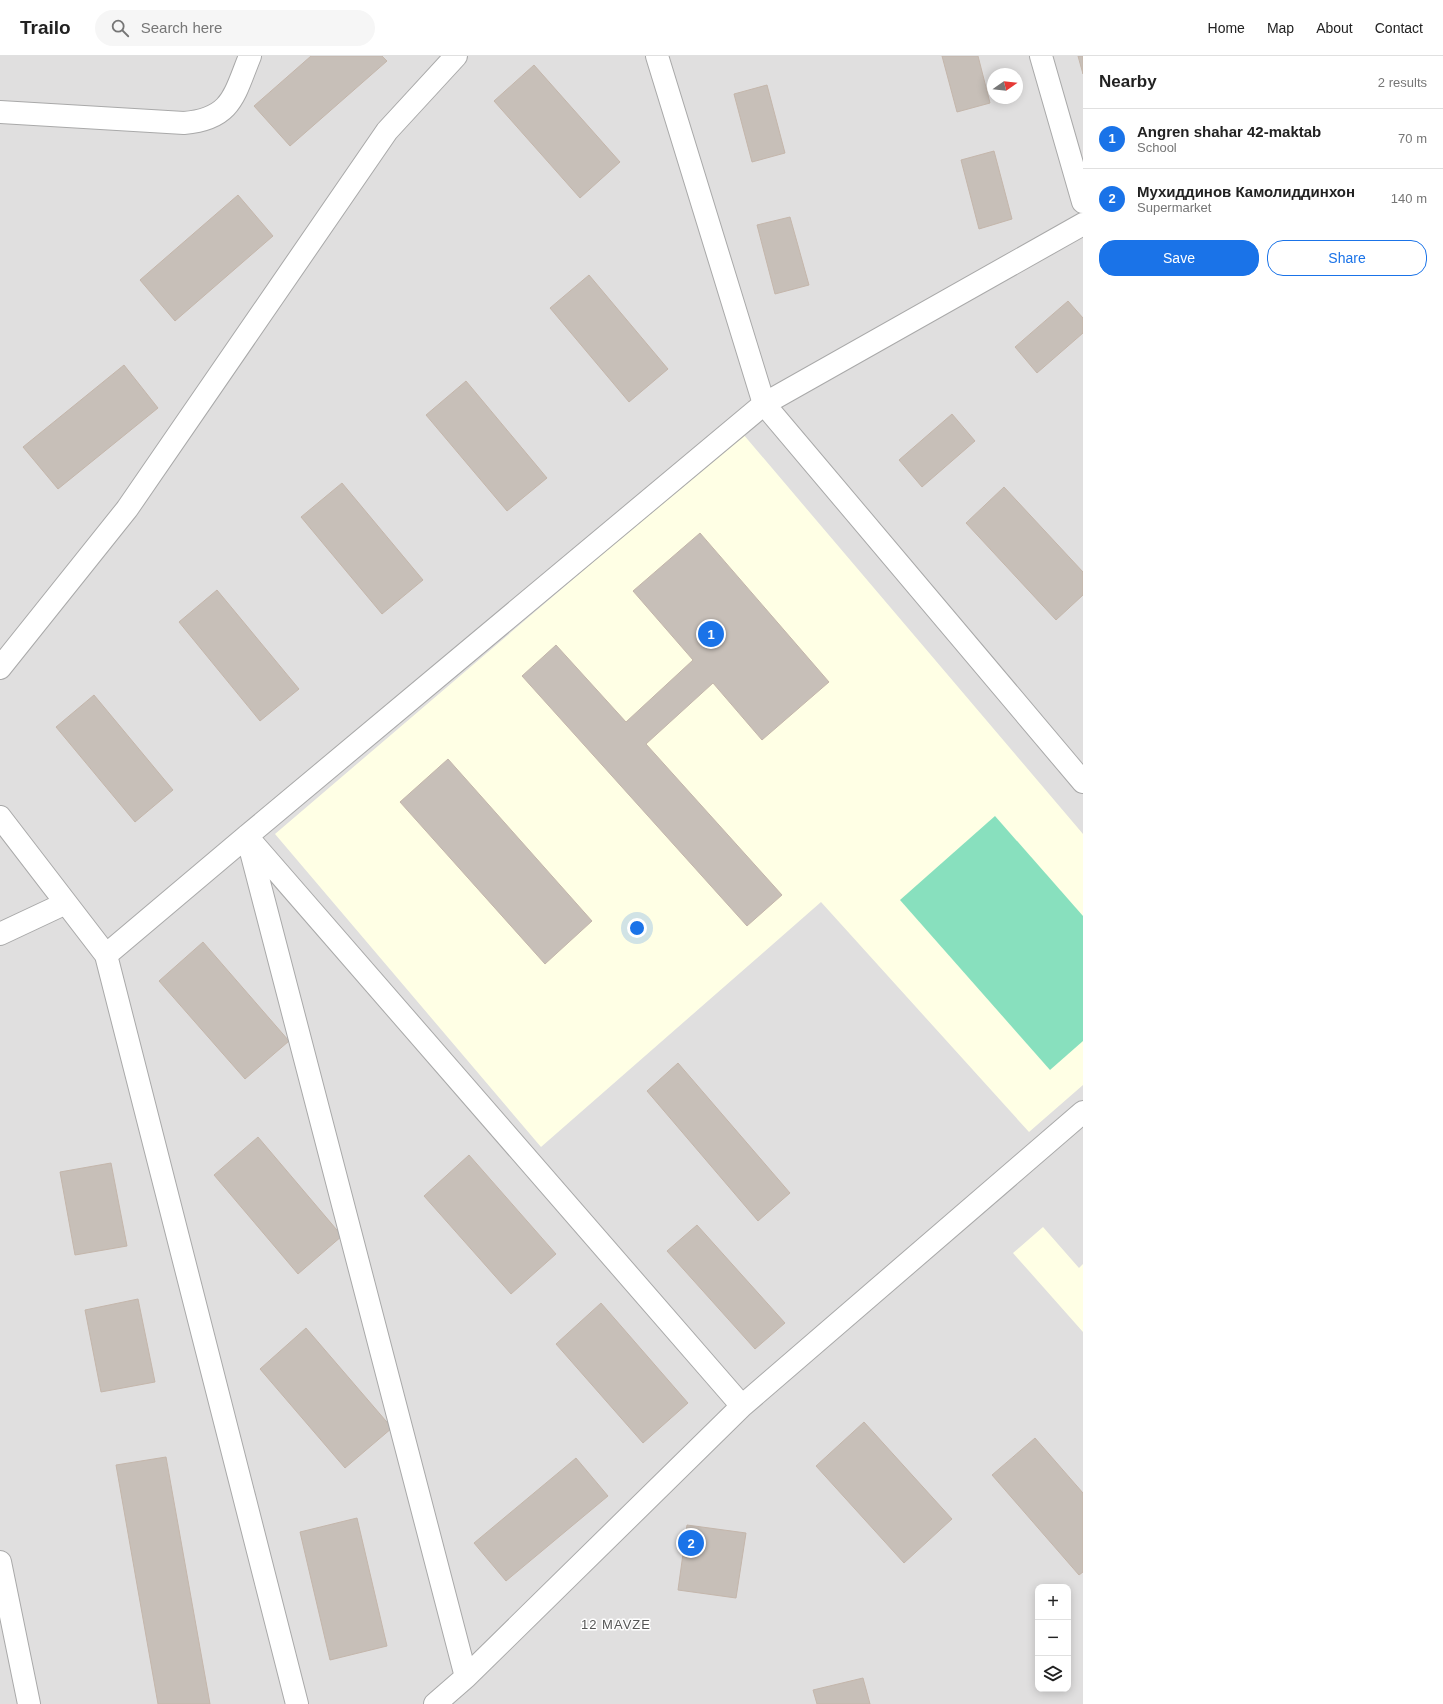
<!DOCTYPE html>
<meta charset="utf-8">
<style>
:root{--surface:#fff;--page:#f6f6f6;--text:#222;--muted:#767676;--line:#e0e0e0;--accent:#1a73e8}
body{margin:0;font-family:Helvetica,sans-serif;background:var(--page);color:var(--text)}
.controls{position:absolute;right:12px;bottom:12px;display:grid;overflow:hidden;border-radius:8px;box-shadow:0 2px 10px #0003}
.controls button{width:36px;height:36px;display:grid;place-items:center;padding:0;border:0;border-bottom:1px solid var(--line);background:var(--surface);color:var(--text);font:20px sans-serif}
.compass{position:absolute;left:987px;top:12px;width:36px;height:36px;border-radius:50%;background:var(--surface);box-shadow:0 2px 10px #0003;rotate:76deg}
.you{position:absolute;left:637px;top:872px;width:14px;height:14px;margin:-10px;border:3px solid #fff;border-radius:50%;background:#1a73e8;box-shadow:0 0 0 6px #1a73e833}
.badge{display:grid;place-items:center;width:26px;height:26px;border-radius:50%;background:var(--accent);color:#fff;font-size:13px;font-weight:700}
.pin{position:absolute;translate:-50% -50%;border:2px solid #fff;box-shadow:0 1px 4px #0006}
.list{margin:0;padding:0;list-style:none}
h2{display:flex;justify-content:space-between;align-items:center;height:52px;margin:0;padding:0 16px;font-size:17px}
h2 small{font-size:13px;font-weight:400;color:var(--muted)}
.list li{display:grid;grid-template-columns:26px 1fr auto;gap:12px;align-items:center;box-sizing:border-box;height:60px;padding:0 16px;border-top:1px solid var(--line)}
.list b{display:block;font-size:15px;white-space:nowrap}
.list p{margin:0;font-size:13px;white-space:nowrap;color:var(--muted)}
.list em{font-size:13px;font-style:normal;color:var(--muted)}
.actions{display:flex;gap:8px;padding:12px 16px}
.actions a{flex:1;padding:9px 0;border:1px solid var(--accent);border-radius:16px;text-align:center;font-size:14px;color:var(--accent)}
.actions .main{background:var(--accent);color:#fff}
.icon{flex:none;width:22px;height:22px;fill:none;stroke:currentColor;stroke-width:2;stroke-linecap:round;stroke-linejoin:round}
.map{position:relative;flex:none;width:1083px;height:1648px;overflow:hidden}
header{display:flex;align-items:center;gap:24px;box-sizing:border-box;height:56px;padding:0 20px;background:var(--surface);border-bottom:1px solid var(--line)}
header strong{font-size:19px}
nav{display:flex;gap:22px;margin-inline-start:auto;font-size:14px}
.search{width:280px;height:36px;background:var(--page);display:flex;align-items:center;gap:10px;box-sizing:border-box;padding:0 14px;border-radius:22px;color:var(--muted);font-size:15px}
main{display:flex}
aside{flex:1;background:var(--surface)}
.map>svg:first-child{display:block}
</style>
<header>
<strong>Trailo</strong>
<div class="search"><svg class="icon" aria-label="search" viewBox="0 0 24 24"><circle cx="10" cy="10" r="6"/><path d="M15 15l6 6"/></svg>Search here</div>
<nav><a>Home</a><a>Map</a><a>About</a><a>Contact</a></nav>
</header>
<main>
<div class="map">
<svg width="1083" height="1648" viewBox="0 0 1083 1648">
<rect width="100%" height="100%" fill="#f2efe9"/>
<!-- residential -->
<path fill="#e0dfdf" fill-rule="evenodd" d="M0,0H1083V1648H0ZM993,18H1017V42H993ZM1038,1531H1068V1633H1038Z"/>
<!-- education -->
<path fill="#ffffe5" d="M743,378L1083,778V1029L1029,1076L821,846L541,1091L275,778Z
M1043,1171L1079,1212L1083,1208V1276L1013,1197Z"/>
<!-- pitch -->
<path fill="#88e0be" d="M995,760L1083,860V985L1050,1014L900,844Z"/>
<!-- building -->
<path fill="#c7bfb8" stroke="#c4b6ab" d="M311,0H382L387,5L290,90L254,50Z
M942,0H978L990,47L957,56Z
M1078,0H1083V18Z
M534,9L620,106L580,142L494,45Z
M767,29L785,97L752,106L734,38Z
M994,95L1012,163L979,173L961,104Z
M238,139L273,180L175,265L140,224Z
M790,161L809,229L775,238L757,169Z
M589,219L668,313L629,346L550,252Z
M1068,245L1083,262V277L1037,317L1015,291Z
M124,309L158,352L58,433L23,391Z
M466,325L547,422L507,455L426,359Z
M952,358L975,385L922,431L899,404Z
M342,427L423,524L382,558L301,461Z
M1004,431L1083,516V539L1056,564L966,467Z
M700,477L829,626L762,684L713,627L646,688L782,839L747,870L522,620L556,589L626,666L693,604L633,535Z
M217,534L299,633L260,665L179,566Z
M94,639L173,734L135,766L56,671Z
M448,703L592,865L545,908L400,746Z
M203,886L289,985L245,1023L159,925Z
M678,1007L790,1137L758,1165L647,1035Z
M258,1081L342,1180L298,1218L214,1119Z
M469,1099L556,1198L511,1238L424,1140Z
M111,1107L127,1190L75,1199L60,1116Z
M697,1169L785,1267L755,1293L667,1195Z
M138,1243L155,1326L101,1336L85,1254Z
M601,1247L688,1347L643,1387L556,1288Z
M306,1272L392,1372L345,1412L260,1313Z
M864,1366L952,1463L904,1507L816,1410Z
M1035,1382L1083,1437V1516L1079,1519L992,1419Z
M166,1401L210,1648H158L116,1409Z
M576,1402L608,1440L506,1525L474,1487Z
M357,1462L387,1590L330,1604L300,1476Z
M687,1469L746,1477L736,1542L678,1534Z
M863,1622L870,1648H817L813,1634Z"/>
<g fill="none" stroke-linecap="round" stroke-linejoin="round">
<defs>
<path id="minor" d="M657,0L764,348L1083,726
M1041,0L1083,146
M0,56L184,67C232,63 234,39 250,0
M0,612L127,453L387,75L456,0
M0,761L106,899L297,1648
M247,780L466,1621
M250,784L742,1350
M0,878L66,847
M106,899L247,780L764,348L1083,168
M0,1506L29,1648
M435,1648L466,1621L742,1350L1083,1056"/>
</defs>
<!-- minor casing -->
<use href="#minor" stroke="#a9a9a9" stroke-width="24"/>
<!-- minor -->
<use href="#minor" stroke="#fff" stroke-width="22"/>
</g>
<g text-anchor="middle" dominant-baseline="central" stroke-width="3" stroke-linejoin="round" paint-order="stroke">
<!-- neighbourhood labels -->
<g font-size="13" letter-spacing="1" fill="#555" stroke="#fff">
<text x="616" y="1568">12 MAVZE</text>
</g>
</g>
</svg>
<div class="controls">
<button>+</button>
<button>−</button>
<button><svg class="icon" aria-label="layers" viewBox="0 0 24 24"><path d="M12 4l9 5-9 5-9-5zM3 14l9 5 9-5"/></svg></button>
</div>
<svg class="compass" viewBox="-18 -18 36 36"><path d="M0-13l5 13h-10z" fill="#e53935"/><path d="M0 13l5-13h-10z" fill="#767676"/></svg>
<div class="you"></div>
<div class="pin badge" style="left:711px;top:578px">1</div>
<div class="pin badge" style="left:691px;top:1487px">2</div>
</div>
<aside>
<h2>Nearby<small>2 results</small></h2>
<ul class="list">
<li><span class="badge">1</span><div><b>Angren shahar 42-maktab</b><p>School</p></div><em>70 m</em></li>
<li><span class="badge">2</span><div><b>Мухиддинов Камолиддинхон</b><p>Supermarket</p></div><em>140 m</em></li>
</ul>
<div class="actions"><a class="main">Save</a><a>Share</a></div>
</aside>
</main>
